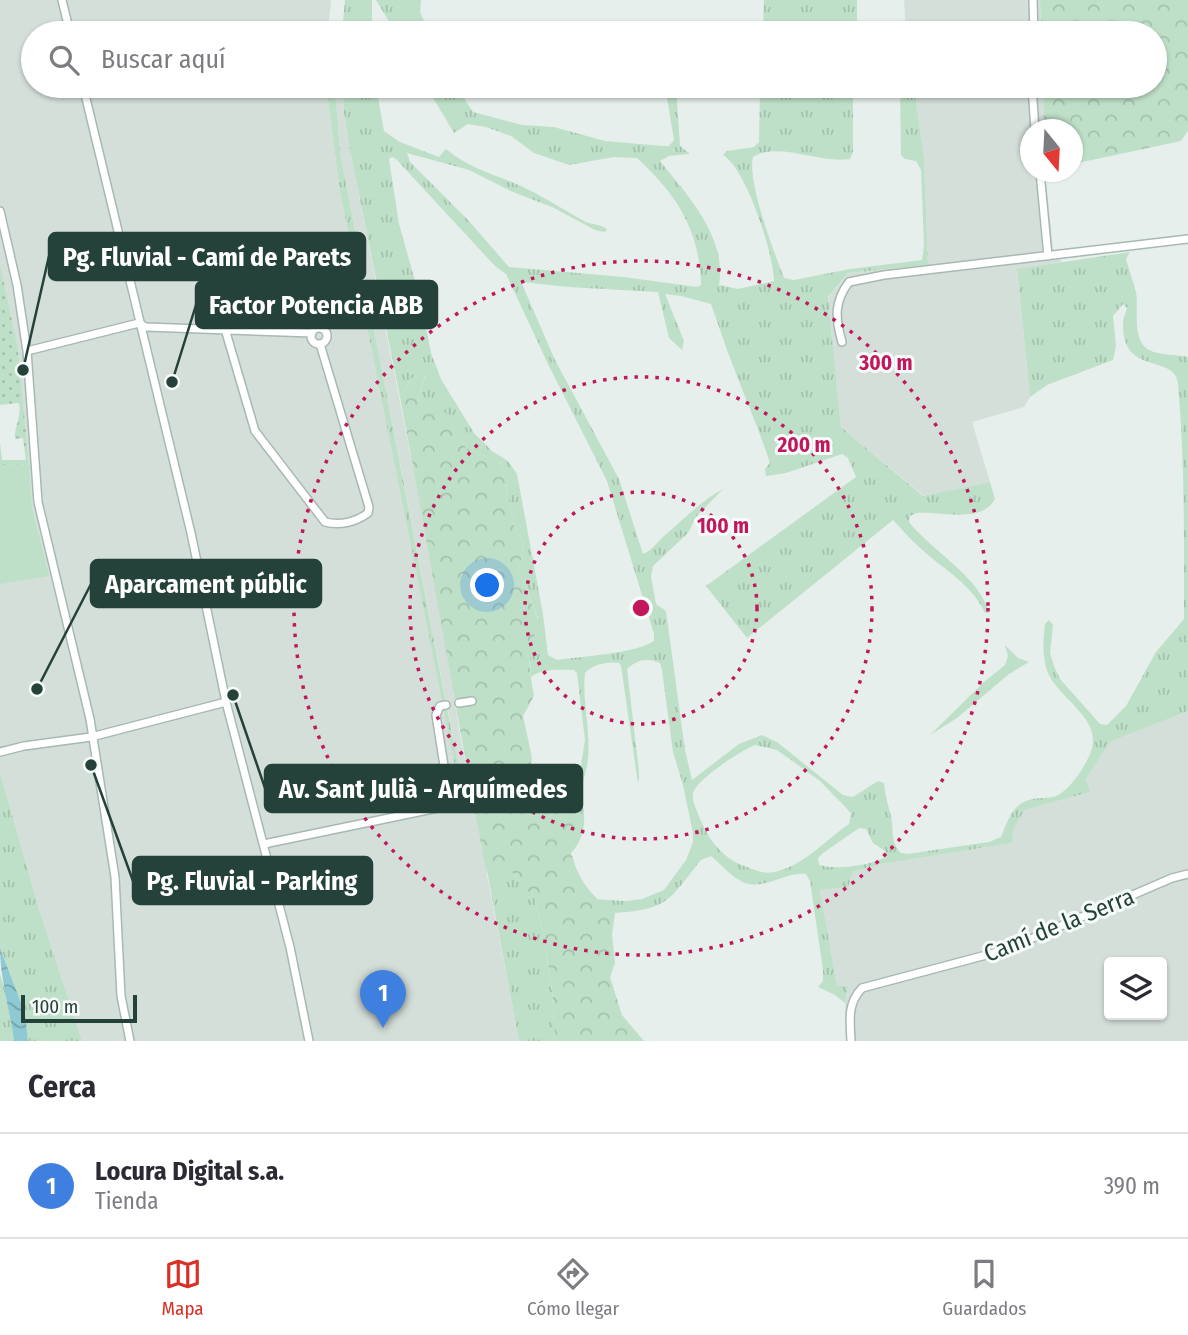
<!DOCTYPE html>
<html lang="es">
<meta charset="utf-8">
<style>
:root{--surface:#fff;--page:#f2f2f3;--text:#2b2b33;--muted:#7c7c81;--line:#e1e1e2;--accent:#d93025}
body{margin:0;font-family:"Fira Sans Condensed",sans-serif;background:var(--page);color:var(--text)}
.controls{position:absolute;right:21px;bottom:21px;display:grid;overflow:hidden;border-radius:7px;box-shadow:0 2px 5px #0004}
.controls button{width:63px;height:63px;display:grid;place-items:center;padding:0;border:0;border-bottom:2px solid var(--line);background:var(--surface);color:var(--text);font:35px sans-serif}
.compass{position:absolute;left:1020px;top:119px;width:63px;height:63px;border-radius:50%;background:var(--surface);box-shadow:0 2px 5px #0004;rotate:162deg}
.scale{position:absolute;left:21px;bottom:18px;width:116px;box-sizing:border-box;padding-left:7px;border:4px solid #24423a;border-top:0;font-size:19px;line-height:24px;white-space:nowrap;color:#24423a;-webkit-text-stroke:5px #f7fbf9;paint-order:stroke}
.you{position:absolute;left:488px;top:586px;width:24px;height:24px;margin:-18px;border:5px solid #fff;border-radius:50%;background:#1a73e8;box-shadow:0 0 0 10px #1a73e833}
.badge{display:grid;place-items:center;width:46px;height:46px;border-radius:50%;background:var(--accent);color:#fff;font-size:23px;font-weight:700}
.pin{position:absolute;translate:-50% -58px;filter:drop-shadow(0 2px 4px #0008)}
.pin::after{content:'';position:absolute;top:37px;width:24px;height:21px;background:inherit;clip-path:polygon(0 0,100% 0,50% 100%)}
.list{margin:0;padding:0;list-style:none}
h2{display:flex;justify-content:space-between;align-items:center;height:91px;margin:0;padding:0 28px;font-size:30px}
h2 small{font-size:23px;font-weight:400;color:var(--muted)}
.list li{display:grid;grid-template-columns:46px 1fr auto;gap:21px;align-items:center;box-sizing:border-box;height:105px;padding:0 28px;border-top:2px solid var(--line)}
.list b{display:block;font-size:26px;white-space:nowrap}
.list p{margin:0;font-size:23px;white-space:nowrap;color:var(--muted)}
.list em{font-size:23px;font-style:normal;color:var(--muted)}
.icon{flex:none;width:38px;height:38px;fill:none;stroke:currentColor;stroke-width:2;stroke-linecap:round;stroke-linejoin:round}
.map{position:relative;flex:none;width:1188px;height:1041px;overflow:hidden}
.search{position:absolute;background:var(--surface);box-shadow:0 2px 5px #0004;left:21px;right:21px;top:21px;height:77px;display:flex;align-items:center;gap:18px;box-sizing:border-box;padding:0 24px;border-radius:38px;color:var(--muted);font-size:26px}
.sheet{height:196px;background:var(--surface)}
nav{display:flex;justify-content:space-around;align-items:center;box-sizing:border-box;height:98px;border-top:2px solid var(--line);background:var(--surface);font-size:19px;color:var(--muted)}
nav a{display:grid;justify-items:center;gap:4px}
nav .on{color:var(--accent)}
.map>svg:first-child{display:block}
</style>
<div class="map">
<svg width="1188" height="1041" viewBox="0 0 1188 1041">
<defs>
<pattern id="grass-tufts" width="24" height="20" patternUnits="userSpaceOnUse" patternTransform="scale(1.75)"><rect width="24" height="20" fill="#bfe0c8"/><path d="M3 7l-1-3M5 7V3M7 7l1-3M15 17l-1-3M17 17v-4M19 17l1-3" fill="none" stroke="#a4c1ad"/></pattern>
<pattern id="forest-crowns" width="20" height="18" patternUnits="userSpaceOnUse" patternTransform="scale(1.75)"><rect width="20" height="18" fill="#bfe0c8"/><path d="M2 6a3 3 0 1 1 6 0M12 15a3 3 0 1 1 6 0" fill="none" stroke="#a4c1ad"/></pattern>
<pattern id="garden-dots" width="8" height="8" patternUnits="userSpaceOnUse" patternTransform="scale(1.75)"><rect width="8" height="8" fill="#bfe0c8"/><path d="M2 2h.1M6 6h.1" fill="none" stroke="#a4c1ad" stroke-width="1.8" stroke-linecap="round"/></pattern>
<pattern id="water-waves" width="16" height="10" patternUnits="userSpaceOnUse" patternTransform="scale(1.75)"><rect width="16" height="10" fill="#8ec9d4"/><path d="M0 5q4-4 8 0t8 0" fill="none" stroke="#74a5ad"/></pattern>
</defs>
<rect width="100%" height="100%" fill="#e6efeb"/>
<!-- built -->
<path fill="#d4dfda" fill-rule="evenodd" d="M0,0H331L328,33H33V86H326L340,192L456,766L453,737L340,152L335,86H343L344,113L350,150L436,583L460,735L519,1041H82L39,909L0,772V465L29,463L18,349L0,263Z
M904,0H1040L1041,33H906Z
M914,86H1043L1044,129L1030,130V172H1045L1053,249L1062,262L1017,270L1030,397L1024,407L972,422L990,482L924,496L841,427L828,298L848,273L928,265L924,157Z
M1188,711V1041H847L845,1003L848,986H837L820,890L848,887L853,872L876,865L1012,843L1014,829L1023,810L1089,792L1086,779L1110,742ZM1109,962H1162V1015H1109Z"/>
<!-- grass -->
<path fill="url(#grass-tufts)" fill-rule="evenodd" d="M345,0H372V33H342Z
M376,0H421L420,12L429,33H396Z
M764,0H857V33H763Z
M326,86H335L340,152L458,765L455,766L340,192Z
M343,86H376L384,131L400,142L439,157L446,149C472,171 500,175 529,190C548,199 567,212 586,222C594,225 600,224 607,229L605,232L595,230L552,207L513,192L469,170L407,153L410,162L469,221L509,267L624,277L697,287L701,285V281C698,227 676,194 637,158L614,157L569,165L534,153L511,136L486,127L468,124L454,133L426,86H456L473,112L522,125L554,127L605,141L662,146H669L674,140L665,86H676L680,146L690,154L669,156L660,161C688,196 727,237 719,285L738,289L774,281C773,252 747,170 723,155L727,151L754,147L759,142L760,86H851L853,93V152L850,159C821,164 777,141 753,157C747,182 774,252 784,278L794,280L850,269L922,260L924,246L921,170L916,161L905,159L901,155L900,86H914L924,157L928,265L848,273L828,297L841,427L923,496L990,482L995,499C982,524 940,511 917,513L910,516L909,522C932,551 980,577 989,613H985C971,582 939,567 916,544C908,537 901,528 893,520L747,638L706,586L856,477L848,458L842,454L786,473L766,476L765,469L770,463L768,457C758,427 746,400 735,371C726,349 719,326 711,304L681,296L665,294L684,341L682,350L669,338L658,292L568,287L523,282L522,284L555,360L619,479L643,554C652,551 657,542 664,536C683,520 702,500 723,489L696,517L688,533L653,566L651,576L656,604L666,611L685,750L692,780L739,744L762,735L777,742L843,795L853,797L878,781L884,783C885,795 888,805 891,816C894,830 890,842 901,853L907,854L989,842L1001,837C1007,823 1012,804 1029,800C1038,797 1047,799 1056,796C1070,790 1084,768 1090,754C1105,720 1060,700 1048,673C1042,658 1043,639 1045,624L1049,620L1053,625L1050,653L1054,666L1060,679L1100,724L1107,725L1126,706L1156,652L1184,619C1184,541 1185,462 1178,384C1176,353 1122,377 1123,324C1123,318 1126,313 1127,308L1123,304L1113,316L1116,346L1113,360L1047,385L1030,397L1017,269L1130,252L1126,259C1129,270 1133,281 1136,292C1139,309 1131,340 1149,350C1162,356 1175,354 1188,357V711L1110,742L1086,779L1090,792L1024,810L1014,829L1012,843L876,865L853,872L848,887L820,890L837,986H848L845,1003L835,995L818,987L823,981V970L810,881L806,874C785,871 761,893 741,881C729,875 721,864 711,856L701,860C669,899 671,909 615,913L594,899L625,901L642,899L664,890L686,860L693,842V833L683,785L673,752L662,670L660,663C648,657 636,660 627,669L639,772L638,783L621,666L619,663C608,661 593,664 585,673C581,709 597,748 582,783L580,771L585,740L577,673L574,670C560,670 542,668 531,677L529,650L539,621L519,570L524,542L514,526L501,463L466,448L442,408L418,400L425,376L412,378L400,397L350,150L344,113ZM392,157L396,159L495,266L506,274L548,364L607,481L654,634V641C634,654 582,656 557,660L548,655L543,614L517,474L508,461L492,451L474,433L441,379L431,353L422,306L399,224L389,159ZM755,745L777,750L820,781L851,813L849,824C826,840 805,864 778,871C766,875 758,871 747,867C721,858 708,839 698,814C696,808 692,801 693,794C694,781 743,749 755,745ZM859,828L866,829L873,843L885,851L886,857C868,866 838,870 819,865L818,858L823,853Z
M1005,645L1018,658L1029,662L1009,674L957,718L930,735L984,682L1005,665L1008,656Z
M0,772L39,909L82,1041H28L25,1013L0,948Z
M487,871H511L535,899L544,937L552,991L555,1041H519Z
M0,974L8,1000L14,1041H0Z"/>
<!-- forest -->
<path fill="url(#forest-crowns)" d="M1040,0H1188V131L1181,141L1073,164L1072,130L1044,129L1043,86H1155V33H1041Z
M425,375L418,400L442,407L466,448L501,463L514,526L524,542L519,570L539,622C527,656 528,661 534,696L523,716L532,758L526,785L540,790L577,787C587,809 588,835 571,853C579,881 591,896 615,913L612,935L615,963L610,977L622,1015L644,1041H555L552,991L544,937L535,899L511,871H486C456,713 430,555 400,397L412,378Z"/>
<!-- park -->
<path fill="#bfe0c8" d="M29,464L32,508L49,576L0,584V465Z"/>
<!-- garden -->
<path fill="url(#garden-dots)" d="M0,263L18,349L29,464L0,465V442L2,460H26L23,438L15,439C14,426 22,417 19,403L0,405Z"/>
<!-- water -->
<path fill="url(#water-waves)" d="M0,948L25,1013L28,1041H14C10,1009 0,979 0,948Z"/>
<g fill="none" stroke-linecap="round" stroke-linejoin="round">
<defs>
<path id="minor" d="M62,0L70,33
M1033,0L1034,33
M83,86L191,533L226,702L290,947L309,1041
M1032,86L1035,130
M1040,172L1048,256
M0,211L17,285L27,351L38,502L90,719L115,877L121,996L130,1041
M311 336a8 8 0 1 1 16 0a8 8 0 1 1-16 0Z
M225,329L255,431L325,522C340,526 356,522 368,513L369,507L320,344
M842,342C835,318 834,302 849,282L884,275L1188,239
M27,351L139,323L146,327L312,333
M459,703L472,701
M0,752L24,746L91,737L226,702
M264,844L447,806L445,772L436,715L440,706L446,705
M851,1041C850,1020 847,1004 862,988L1005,950L1172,878L1188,874"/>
</defs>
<!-- minor casing -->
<use href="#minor" stroke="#a8b8b2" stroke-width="10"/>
<!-- minor -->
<use href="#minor" stroke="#fff" stroke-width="7"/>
</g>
<!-- distance rings -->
<g fill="none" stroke="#c2185b" stroke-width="3.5" stroke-dasharray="3.5 7">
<circle cx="641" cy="608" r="116"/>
<circle cx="641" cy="608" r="231"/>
<circle cx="641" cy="608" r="347"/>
</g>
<g text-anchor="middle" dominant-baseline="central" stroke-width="6" stroke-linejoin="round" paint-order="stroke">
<!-- street labels -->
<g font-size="24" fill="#24423a" stroke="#f7fbf9">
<text transform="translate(1059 925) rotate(-22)">Camí de la Serra</text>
</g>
</g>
<circle cx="641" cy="608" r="10" fill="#c2185b" stroke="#f7fbf9" stroke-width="3.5"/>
<g font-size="21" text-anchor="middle" font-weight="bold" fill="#c2185b" stroke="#f7fbf9" stroke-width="6" stroke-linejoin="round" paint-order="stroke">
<text x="886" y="370">300 m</text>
<text x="804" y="452">200 m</text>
<text x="723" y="533">100 m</text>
</g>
<!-- callouts -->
<path fill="none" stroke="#24423a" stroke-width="2.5" d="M23 370L49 256M172 382L196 305M37 689L91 584M233 695L265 788M91 765L133 881"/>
<g fill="#24423a" stroke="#f7fbf9" stroke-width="2.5">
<circle cx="23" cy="370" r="7"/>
<circle cx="172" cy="382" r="7"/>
<circle cx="37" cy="689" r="7"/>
<circle cx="233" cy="695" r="7"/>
<circle cx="91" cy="765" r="7"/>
</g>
<g fill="#24423a" stroke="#24423a" stroke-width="2.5">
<rect x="49" y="233" width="316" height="47" rx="7"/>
<rect x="196" y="281" width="241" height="47" rx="7"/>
<rect x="91" y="560" width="230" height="47" rx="7"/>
<rect x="265" y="765" width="317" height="47" rx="7"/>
<rect x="133" y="857" width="239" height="47" rx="7"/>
</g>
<g font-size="26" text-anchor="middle" font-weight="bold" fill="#fff">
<text x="207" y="266">Pg. Fluvial - Camí de Parets</text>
<text x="316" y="314">Factor Potencia ABB</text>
<text x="206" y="593">Aparcament públic</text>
<text x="423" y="798">Av. Sant Julià - Arquímedes</text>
<text x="252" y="890">Pg. Fluvial - Parking</text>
</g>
</svg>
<div class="controls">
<button><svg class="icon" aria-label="layers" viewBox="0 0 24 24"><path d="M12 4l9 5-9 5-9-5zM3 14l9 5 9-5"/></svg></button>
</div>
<svg class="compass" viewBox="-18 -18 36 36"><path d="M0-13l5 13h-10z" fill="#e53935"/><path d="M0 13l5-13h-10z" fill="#7c7c81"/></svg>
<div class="scale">100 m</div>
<div class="you"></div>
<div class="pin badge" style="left:383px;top:1028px;background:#3f7fe0">1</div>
<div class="search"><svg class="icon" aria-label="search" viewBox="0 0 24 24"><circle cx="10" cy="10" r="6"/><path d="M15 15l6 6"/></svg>Buscar aquí</div>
</div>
<section class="sheet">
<h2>Cerca<small></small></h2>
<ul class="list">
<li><span class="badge" style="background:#3f7fe0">1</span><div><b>Locura Digital s.a.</b><p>Tienda</p></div><em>390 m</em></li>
</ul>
</section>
<nav>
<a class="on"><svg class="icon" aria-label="map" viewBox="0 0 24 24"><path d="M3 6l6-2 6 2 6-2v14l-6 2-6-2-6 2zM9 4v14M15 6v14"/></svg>Mapa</a>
<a><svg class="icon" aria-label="directions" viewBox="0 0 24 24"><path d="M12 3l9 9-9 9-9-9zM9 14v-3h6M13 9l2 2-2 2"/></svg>Cómo llegar</a>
<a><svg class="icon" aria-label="saved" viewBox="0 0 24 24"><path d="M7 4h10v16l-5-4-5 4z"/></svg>Guardados</a>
</nav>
